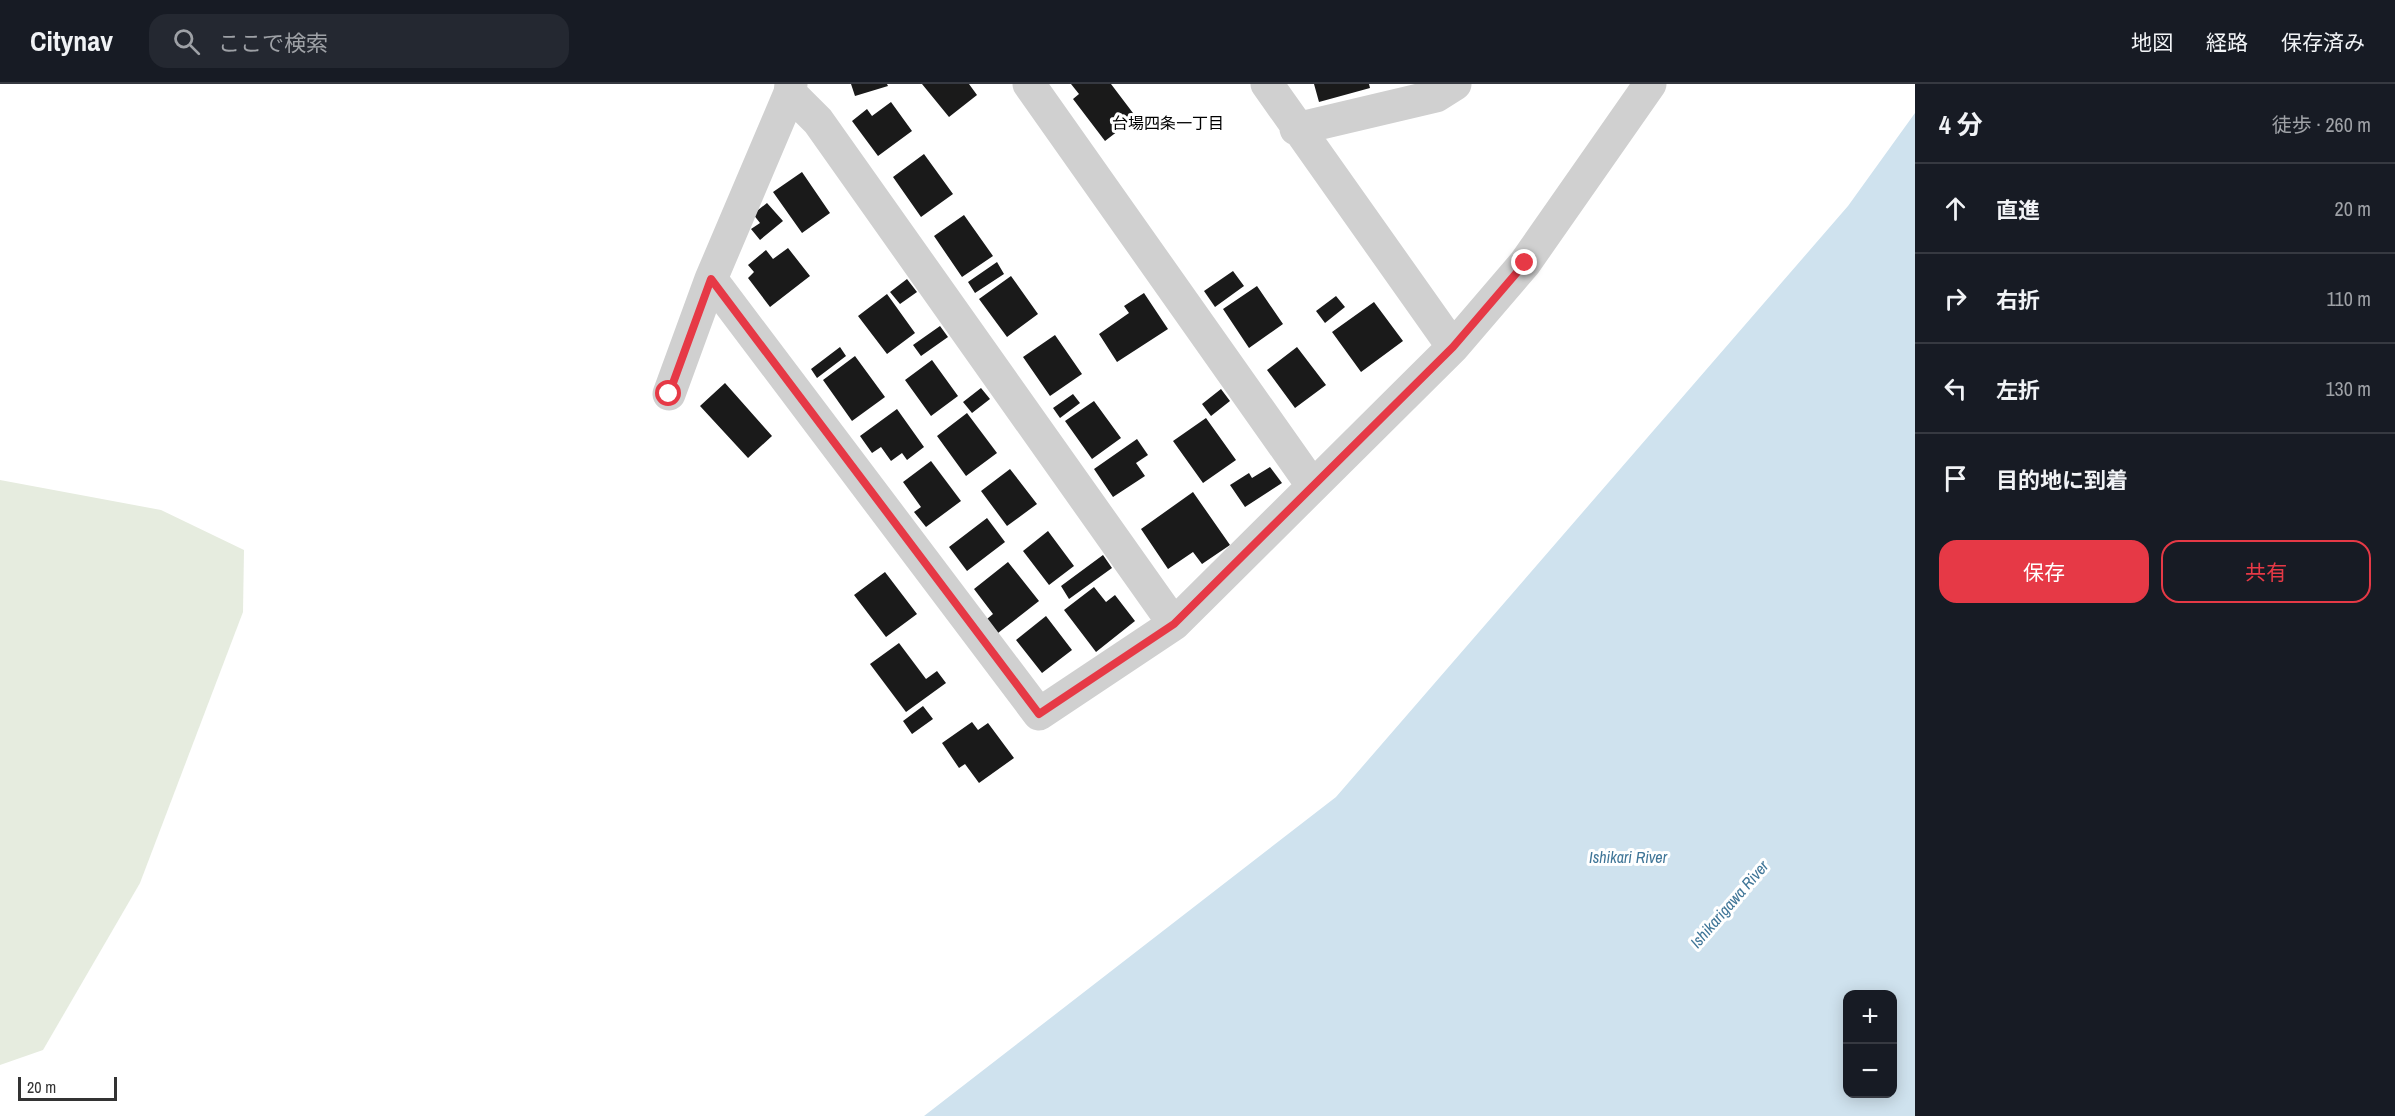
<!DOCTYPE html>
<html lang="ja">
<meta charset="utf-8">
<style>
:root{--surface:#171b24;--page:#242831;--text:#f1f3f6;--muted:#9ea1a6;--line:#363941;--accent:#e63946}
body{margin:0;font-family:"Archivo Narrow","Noto Sans JP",sans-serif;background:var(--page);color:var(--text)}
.controls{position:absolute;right:18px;bottom:18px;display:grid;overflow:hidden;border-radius:12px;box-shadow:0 3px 15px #0003}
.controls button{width:54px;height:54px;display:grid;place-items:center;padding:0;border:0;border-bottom:2px solid var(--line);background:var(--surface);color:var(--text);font:30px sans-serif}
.scale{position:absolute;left:18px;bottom:15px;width:99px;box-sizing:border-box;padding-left:6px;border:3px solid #333;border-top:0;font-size:16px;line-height:21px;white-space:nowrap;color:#333;-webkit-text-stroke:4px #fff;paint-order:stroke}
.stop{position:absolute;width:18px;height:18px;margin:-14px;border:4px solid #e63946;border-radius:50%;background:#fff}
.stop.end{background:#e63946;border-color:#fff;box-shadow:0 2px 6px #0008}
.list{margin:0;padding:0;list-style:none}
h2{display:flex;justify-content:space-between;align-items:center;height:78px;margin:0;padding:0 24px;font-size:26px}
h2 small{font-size:20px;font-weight:400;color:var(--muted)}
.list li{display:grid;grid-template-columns:39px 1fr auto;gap:18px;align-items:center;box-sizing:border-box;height:90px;padding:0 24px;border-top:2px solid var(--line)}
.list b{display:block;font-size:22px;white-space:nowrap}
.list em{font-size:20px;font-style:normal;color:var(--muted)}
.actions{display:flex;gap:12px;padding:18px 24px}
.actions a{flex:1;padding:14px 0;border:2px solid var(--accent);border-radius:18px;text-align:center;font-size:21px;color:var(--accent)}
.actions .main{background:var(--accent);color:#fff}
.icon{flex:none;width:33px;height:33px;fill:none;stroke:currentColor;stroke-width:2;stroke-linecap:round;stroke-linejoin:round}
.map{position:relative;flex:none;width:1915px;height:1032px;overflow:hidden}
header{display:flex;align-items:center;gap:36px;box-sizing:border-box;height:84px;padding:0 30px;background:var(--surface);border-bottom:2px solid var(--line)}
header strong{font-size:28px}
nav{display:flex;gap:33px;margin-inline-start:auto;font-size:21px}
.search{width:420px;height:54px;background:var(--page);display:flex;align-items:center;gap:15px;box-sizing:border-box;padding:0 21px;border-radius:18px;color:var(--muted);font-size:22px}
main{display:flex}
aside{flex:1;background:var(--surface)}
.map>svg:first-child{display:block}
</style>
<header>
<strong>Citynav</strong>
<div class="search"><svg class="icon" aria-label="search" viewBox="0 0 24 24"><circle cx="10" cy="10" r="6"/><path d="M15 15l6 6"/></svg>ここで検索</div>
<nav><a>地図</a><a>経路</a><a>保存済み</a></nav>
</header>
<main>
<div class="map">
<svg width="1915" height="1032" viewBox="0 0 1915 1032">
<rect width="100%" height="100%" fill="#fff"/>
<!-- green -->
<path fill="#e6ecdf" d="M0,396L161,426L244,466L243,528L140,799L43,966L0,981Z"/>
<!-- water -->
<path fill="#cfe2ee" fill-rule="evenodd" d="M1915,29V1032H924L1336,713L1848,122ZM1848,910H1892V1010H1848Z"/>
<!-- building -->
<path fill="#1a1a1a" d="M851,0H887L888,2L855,12Z
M922,0H969L977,11L949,33Z
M1071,0H1111L1136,33L1105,57L1073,15L1079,10Z
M1314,0H1369L1370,4L1319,18Z
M891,18L912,47L878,72L852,37L867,25L872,32Z
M924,70L953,110L921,133L893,93Z
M802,88L830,129L802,149L773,108Z
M767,119L783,137L760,156L751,145L760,139L753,130Z
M964,131L993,172L962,193L934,152Z
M788,164L810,192L770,223L748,194L754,188L748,181L766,166L773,175Z
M997,178L1004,190L975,209L968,198Z
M1233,187L1244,202L1215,223L1204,207Z
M1011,192L1038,230L1007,253L979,215Z
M907,195L917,208L900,220L890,208Z
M1257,202L1283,240L1249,264L1223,225Z
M1144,209L1168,245L1117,278L1099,250L1129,229L1124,222Z
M887,210L915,249L887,270L858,232Z
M1336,212L1345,223L1325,239L1316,227Z
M1374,218L1403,257L1361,288L1332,248Z
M940,242L948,253L921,272L913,261Z
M1055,251L1082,290L1050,312L1023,273Z
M840,263L846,272L817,294L811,285Z
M1297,263L1326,301L1295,324L1267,286Z
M855,272L885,313L852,337L823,296Z
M932,276L958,312L931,332L905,296Z
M725,299L772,352L748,374L700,322Z
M981,304L990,315L972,329L963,318Z
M1221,305L1230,317L1211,332L1202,320Z
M1073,310L1080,319L1060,334L1053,324Z
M1094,317L1121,354L1092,375L1065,337Z
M897,325L924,363L907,376L902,369L891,377L881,363L872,369L860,352Z
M967,329L997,369L966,392L937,352Z
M1206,334L1236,376L1203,399L1173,357Z
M1137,355L1148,371L1136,379L1145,392L1113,413L1094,385Z
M931,377L961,417L926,443L914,428L921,423L903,398Z
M1270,383L1282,399L1245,423L1230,401L1249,389L1252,394Z
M1010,385L1037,420L1007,442L981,407Z
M1193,408L1230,461L1202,480L1193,468L1168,485L1141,445Z
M987,434L1005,458L967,487L949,463Z
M1048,447L1074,482L1049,501L1023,467Z
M1103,471L1112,484L1069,515L1061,502Z
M1008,478L1039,517L998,549L987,535L993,530L974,505Z
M885,488L917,530L886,553L854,511Z
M1094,503L1106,518L1115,511L1135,537L1096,568L1064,526Z
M1046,532L1072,566L1042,589L1016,556Z
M899,559L926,595L937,587L946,599L906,628L870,580Z
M923,622L933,635L912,650L903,637Z
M972,638L978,646L988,639L1014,674L979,699L965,680L959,684L942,659Z"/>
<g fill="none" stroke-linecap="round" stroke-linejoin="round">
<!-- street -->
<path stroke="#d0d0d0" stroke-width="33" d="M1029,0L1312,401
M1267,0L1453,263
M790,9L818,37L1174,540
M1296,45L1436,12L1455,0
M711,195L1039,630L1174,540L1453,263L1525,179L1650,0
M669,310L711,195L790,9L791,0"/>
</g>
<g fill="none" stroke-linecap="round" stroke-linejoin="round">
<!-- route -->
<path stroke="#e63946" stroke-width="8" d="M669,310L711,195L1039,630L1174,540L1453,263L1525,179"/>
</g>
<g text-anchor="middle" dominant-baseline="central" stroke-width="6" stroke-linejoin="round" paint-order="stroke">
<!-- neighbourhood labels -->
<g font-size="16" fill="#000" stroke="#fff">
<text x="1168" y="39">台場四条一丁目</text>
</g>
<!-- water labels -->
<g font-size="16" font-style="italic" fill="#3f7597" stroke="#fff">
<text x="1628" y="773">Ishikari River</text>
<text transform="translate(1729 820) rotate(-49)">Ishikarigawa River</text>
</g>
</g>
</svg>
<div class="controls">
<button>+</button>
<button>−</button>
</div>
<div class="scale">20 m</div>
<div class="stop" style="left:669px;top:310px"></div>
<div class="stop end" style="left:1525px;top:179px"></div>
</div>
<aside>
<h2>4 分<small>徒歩 · 260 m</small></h2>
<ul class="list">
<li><svg class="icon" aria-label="ahead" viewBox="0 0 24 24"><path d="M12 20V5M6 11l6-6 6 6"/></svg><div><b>直進</b></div><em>20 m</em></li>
<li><svg class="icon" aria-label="right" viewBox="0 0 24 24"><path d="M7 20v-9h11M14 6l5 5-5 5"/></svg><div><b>右折</b></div><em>110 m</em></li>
<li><svg class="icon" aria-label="left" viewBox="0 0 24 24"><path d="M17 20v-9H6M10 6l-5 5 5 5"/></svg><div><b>左折</b></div><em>130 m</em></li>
<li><svg class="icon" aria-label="arrive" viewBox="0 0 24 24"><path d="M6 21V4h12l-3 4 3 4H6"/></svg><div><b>目的地に到着</b></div></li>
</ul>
<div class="actions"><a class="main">保存</a><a>共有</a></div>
</aside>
</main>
